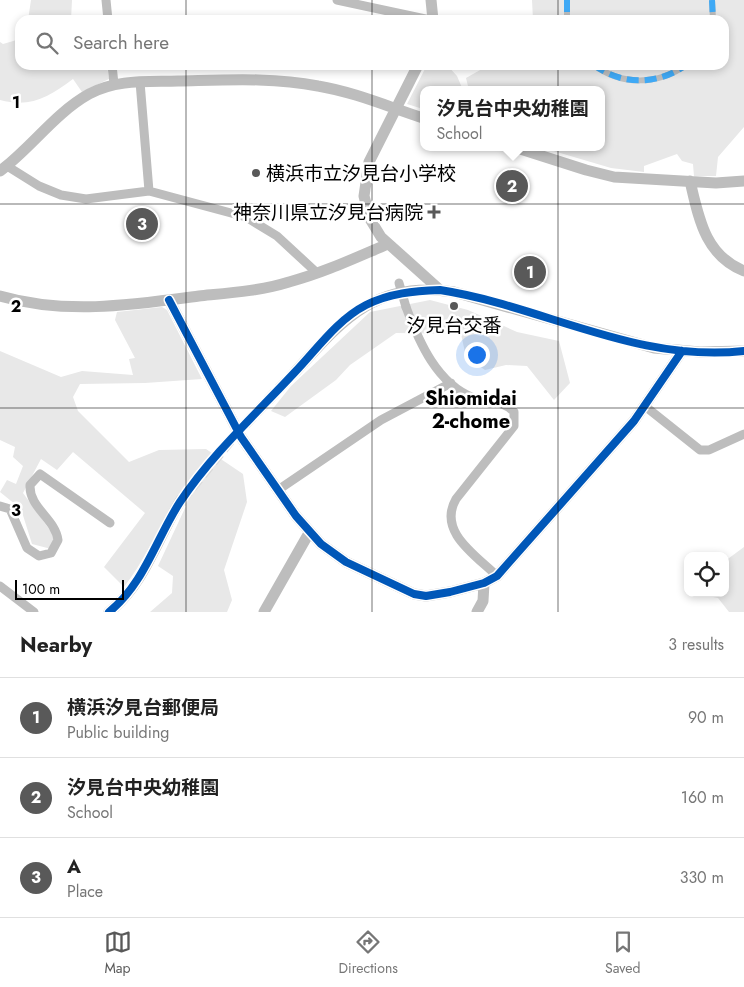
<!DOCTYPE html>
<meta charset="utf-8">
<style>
:root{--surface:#fff;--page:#f2f2f2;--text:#222;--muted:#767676;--line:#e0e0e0;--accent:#595959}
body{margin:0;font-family:Jost,"Noto Sans JP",sans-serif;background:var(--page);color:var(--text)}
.controls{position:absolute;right:15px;bottom:15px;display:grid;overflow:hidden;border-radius:10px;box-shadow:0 2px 8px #0003}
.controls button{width:45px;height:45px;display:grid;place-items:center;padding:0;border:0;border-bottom:1px solid var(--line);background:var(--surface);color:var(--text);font:25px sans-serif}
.scale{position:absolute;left:15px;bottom:12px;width:109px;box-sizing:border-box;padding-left:5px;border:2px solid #000;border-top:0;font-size:14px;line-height:18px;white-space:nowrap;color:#000;-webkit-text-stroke:4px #fff;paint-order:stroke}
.you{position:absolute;left:476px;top:354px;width:18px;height:18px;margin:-12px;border:4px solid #fff;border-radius:50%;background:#1a73e8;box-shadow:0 0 0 8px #1a73e833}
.badge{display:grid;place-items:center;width:32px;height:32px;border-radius:50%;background:var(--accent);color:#fff;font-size:16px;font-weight:700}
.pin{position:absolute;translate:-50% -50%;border:2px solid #fff;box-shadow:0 1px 5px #0006}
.popup{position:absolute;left:420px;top:86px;width:185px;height:65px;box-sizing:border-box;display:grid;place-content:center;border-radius:10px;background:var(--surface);filter:drop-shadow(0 1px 4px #0005);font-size:16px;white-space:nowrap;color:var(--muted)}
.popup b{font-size:19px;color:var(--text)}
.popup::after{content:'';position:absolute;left:50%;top:100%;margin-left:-10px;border:10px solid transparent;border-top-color:var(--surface)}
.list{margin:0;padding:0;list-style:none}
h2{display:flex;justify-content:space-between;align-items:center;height:65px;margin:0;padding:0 20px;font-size:21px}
h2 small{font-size:16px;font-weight:400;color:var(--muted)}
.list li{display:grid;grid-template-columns:32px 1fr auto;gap:15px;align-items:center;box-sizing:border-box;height:80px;padding:0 20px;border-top:1px solid var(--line)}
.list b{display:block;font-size:19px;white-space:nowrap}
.list p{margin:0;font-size:16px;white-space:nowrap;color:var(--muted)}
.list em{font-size:16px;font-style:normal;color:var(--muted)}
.icon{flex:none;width:28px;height:28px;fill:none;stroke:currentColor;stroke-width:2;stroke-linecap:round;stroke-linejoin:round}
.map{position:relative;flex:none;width:744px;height:612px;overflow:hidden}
.search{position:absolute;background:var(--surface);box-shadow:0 2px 8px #0003;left:15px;right:15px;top:15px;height:55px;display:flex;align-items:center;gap:12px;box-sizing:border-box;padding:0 18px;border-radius:15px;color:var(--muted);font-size:19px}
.sheet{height:305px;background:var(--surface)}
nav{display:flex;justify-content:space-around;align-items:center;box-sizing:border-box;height:70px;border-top:1px solid var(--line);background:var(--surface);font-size:14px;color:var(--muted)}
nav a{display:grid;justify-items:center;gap:2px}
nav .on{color:var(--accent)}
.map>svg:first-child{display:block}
</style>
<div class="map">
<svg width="744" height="612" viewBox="0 0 744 612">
<rect width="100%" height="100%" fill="#fff"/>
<!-- green -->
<path fill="#e8e8e8" d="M31,0H72L71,20H28Z
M532,0H744V127L718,157L716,176H694L693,164L682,161L677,154L644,166V172L611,168L540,147H601V90H469L466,78L489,65H724V20H533Z
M20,39V65H107L109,79L82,92L73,79C49,97 31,108 0,100V42L3,44Z
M427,65H447L457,76L463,90H423V109L407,104Z
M430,300L468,310L517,332L559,341L570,383L554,400L527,366L506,365L485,370L466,357L461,334L396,333L350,365L336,380L285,417L271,411L291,386L370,312Z
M162,307L167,310L202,379L145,383L80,384L73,397L78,411L129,462L159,450L206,449L243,474L247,502L224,570L232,600L227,612H150L172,593L173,576L158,566L186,506L177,501C157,528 145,561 124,587L104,567L145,513L73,452L57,470L41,459L23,493L52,533L55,550L32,544L21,509L0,492L7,480L16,484L23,466L13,457L15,447L0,440V351L61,377L82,371L133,375L129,359L135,358L115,320L117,312Z
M744,547V612H729L718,598L704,595L703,593H725V561Z"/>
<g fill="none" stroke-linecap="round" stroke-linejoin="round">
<!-- tertiary-tunnel -->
<path stroke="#d9d9d9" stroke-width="11" stroke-dasharray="11 5.5" stroke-linecap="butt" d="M181,500L232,438L296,371"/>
<!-- pedestrian -->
<path stroke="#bdbdbd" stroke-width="6" d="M567,0V20
M712,0L713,20
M594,65C622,86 658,85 686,65"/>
<!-- minor -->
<path stroke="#bdbdbd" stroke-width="9" d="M106,0L108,20
M337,0L430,20
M112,65L114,84
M140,82L149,191
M7,166L39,186L61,195L86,199L149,191L246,217L277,236L317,273
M406,307C419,342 437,384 474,398C488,403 504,400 514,412V426L456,499C437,532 477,556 497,576
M646,407L700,450H709L744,434
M278,490L381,420L451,383
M0,506L10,509L27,548L39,556L51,553L58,540C55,518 29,508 30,485L40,474L110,523
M0,586L34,612"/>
<!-- tertiary -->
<path stroke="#bdbdbd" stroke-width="11" d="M431,0L433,20
M418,65L369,162L364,196L370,219L381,237L440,290
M514,147L586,170L614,177L716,183L744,181
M0,171C31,148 55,113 89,94C117,79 147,82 178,81C225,80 272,77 318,86C354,92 389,107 423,118
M690,181C699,219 705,255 744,271
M0,296C66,315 132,305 199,296C229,293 260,291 289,282C323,273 355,258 388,244
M169,300L241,437L296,516L321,544L346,562L414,594L426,596L450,592L484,583L497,576L634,421L682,351
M296,371C343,319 376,280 454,292L654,348L700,352L744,351
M109,612C145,584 157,538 181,500
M264,612L309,533
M477,612L483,601L484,583"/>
<!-- minor-bridge -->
<path stroke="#bdbdbd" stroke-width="9" d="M399,283L406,307"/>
<!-- quiet -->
<path stroke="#3fa9f5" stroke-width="6" stroke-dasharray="12 6" stroke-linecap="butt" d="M567,0V20
M712,0L713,20
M594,65C622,86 658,85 686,65"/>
<defs>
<path id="cycleway" d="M169,300L241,437L296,516L321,544L346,562L414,594L426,596L450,592L484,583L497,576L634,421L682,351
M109,612C144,584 156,539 180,502C212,454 256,414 295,372C317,349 337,320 366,305C390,293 414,291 440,290C543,306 636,363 744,351"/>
</defs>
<!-- cycleway casing -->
<use href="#cycleway" stroke="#fff" stroke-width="11"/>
<!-- cycleway -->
<use href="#cycleway" stroke="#0057b8" stroke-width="8"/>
</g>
<!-- grid -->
<path fill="none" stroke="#000" stroke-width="1" stroke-opacity="0.55" d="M186,0V20M372,0V20M558,0V20M186,65V612M372,65V612M558,65V612M0,204H744M0,408H744"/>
<!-- markers -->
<g fill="#595959" stroke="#fff" stroke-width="2">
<circle cx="256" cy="173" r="5"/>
<path d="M431.5 204.5h5v5h5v5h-5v5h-5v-5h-5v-5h5z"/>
<circle cx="454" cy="306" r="5"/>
</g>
<g text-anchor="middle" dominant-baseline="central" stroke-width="5" stroke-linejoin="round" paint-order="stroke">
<!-- poi labels -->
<g font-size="19" fill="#000" stroke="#fff" text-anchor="start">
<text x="266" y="173">横浜市立汐見台小学校</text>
<text x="423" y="212" text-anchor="end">神奈川県立汐見台病院</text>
<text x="454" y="325" text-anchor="middle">汐見台交番</text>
</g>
<!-- neighbourhood labels -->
<g font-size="20" font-weight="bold" fill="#000" stroke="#fff">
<text x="471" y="398">Shiomidai<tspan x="471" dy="23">2-chome</tspan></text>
</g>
</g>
<g font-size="16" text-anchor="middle" font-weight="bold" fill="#000" stroke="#fff" stroke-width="5" stroke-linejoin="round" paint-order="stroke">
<text x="16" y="108">1</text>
<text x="16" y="312">2</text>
<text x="16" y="516">3</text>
</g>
</svg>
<div class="controls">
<button><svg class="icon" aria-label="locate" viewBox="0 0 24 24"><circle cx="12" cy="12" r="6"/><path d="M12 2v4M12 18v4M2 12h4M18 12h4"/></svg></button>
</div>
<div class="scale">100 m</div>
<div class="you"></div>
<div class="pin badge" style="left:530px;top:272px">1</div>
<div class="pin badge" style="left:512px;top:186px">2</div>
<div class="popup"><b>汐見台中央幼稚園</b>School</div>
<div class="pin badge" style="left:142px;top:224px">3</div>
<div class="search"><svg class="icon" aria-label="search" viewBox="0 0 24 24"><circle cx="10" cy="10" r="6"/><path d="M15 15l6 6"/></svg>Search here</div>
</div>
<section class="sheet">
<h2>Nearby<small>3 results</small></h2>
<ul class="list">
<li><span class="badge">1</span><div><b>横浜汐見台郵便局</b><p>Public building</p></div><em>90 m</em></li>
<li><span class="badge">2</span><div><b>汐見台中央幼稚園</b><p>School</p></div><em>160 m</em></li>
<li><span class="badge">3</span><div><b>A</b><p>Place</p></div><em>330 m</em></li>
</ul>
</section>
<nav>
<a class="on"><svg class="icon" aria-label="map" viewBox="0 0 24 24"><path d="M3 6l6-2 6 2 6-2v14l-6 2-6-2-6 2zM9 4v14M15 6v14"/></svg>Map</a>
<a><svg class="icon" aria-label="directions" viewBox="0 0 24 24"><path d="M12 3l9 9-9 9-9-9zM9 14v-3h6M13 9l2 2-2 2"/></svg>Directions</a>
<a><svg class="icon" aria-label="saved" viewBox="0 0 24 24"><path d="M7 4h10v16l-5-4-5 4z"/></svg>Saved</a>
</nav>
